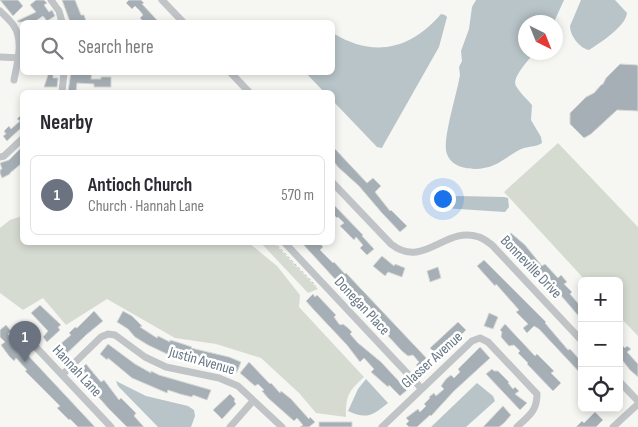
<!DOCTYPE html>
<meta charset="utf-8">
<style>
:root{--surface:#fff;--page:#f7f7f7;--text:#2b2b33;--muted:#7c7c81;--line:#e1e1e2;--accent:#df542a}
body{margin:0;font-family:"Sofia Sans Condensed",sans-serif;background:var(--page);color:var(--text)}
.controls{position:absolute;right:15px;bottom:15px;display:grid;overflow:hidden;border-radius:8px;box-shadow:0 2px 8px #0003}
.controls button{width:45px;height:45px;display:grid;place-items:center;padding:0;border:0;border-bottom:1px solid var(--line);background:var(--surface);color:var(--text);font:25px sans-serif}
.compass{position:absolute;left:518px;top:15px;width:45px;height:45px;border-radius:50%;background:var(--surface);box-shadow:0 2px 8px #0003;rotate:137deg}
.you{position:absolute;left:442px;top:198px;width:18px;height:18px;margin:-12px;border:4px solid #fff;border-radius:50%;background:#1a73e8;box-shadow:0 0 0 8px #1a73e833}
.badge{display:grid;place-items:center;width:32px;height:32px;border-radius:50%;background:var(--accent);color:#fff;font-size:16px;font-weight:700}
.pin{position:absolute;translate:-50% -41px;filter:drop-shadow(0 1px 2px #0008)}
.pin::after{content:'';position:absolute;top:26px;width:18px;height:15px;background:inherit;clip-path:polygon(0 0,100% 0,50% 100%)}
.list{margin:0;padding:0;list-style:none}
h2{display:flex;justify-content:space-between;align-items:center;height:65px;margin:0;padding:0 20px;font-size:21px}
h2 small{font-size:16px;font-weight:400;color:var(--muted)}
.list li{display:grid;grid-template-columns:32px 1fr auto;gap:15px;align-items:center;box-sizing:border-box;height:80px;margin:0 10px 10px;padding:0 10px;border:1px solid var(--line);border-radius:8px}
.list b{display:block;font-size:19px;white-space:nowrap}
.list p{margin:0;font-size:16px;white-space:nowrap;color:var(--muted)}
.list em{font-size:16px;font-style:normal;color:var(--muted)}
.icon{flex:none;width:28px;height:28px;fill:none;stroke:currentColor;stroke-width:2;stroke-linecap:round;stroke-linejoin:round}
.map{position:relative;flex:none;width:638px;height:427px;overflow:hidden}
.search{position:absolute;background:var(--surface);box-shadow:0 2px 8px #0003;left:20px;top:20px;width:315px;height:55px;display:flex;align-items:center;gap:12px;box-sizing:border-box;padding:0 18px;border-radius:8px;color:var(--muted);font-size:19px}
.panel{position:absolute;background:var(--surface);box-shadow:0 2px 8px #0003;left:20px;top:90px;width:315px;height:155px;border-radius:8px}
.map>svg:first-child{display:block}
</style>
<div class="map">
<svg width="638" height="427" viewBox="0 0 638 427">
<rect width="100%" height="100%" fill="#f6f6f3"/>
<!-- green -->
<path fill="#d6dbd2" d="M558,143L638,227V336L619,316V281H586L504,192Z
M22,216V242L249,243L277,266L300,295L299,307L364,377C348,392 346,395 346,417L316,413L299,393L261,358L216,344L175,338L107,299L66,325L43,298L23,310L0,293V228L10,220Z
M261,243H274L318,289L308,293Z"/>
<!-- water -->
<path fill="#b8c4c8" d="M476,0H564L554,22H526V52L534,53C529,60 511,78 516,86C520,93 527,99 532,105L531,120L541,137L542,143C536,147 531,146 524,148C514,151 504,161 494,165C479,172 449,171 446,150C444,134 457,93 460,75L459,67L462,61L461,51L469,29L472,7Z
M581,0H615L627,13C626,26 600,43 589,50C579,48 570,35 570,26Z
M441,14L445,15L447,17L439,47L384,144L382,148L377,147L333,101L332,92H324L306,73L332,72L333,33C373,58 410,50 441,14Z
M458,196L504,197L508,198L509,207L505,212L443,208L440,203L441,199L444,197Z
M366,379L388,403C373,415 367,420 348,411L358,389Z
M116,381L146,396L188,406L194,410L195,416L191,427H158L118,386Z
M477,383L493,396L495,401L466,427H431Z"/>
<!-- building -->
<path fill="#a6afb5" stroke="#d8d8d6" d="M0,0H18L23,6L13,16Z
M36,0H44L47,3L44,5L49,12L52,10L55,16L47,21L43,16L34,22H18L17,21L36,12L30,5Z
M62,0H75L81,15H84L86,21L70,22Z
M129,0H141L144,3L142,4L157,20L154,22H144L140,18L143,15L140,11L135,6L132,9L126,3Z
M620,64L637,65L638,66V111L617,110L591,134L584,138L570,124V113L586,97L594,93L601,85L603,84L606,78Z
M49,72H53V78H58L57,87H44Z
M71,72H92L91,79H101V77H111V87H94V84L77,83L76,92H68Z
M22,114V127L7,141L3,136L6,134L4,131L9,126L11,129L20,121L17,119Z
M22,147V163L10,173V174L2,178L0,173V170L2,169L0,163L9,160Z
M335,149L367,183L373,178L381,186L375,192L390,211L391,210L407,226L400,232L382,213L359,186L338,167L332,159V152Z
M332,203L363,235L362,236L374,249L367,255L360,248L363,245L356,237L354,240L340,226L344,223L338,217L337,218L335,216L332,219Z
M511,233L525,245L542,266L545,264L558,278L561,275L567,282L564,284L572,292L570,294L582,308V320L546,278L534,269L505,238Z
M301,242H319L323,247L320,250L333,263L334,262L345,274L346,273L432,364L425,370L422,368L420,370L416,365L419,362L413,355L408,356L402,351L388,336L390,334L384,328L382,329L372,320L368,315L370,313L364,307L362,309L358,304L360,302L355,296L352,299L348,294L350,292L334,278Z
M382,256L394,266L395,264L405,268L402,277L388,272L385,276L373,266Z
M484,260L546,322L545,323L568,350L570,349L580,360L582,358V375L539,329L534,326L527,333L523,328L528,324L516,312L519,310L496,284L495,286L477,266Z
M438,267L441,278L430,282L427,271Z
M313,294L315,297L317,295L336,315L334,317L339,324L341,325L343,324L348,328L352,332L350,334L358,343L381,362L407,390L400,396L389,385L388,387L371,372L374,369L364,358L360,362L347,345L314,310L306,301Z
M40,305L61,325L58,327L60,330L47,342L43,337L48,331L31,313Z
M94,311L103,321L86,335L61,359L53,350L71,335L69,333L75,327L77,328Z
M123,311L132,316L142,326L140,327L157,338L158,336L170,342V340L180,343L192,347L191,348L229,357L241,362L237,372L167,354L148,345L135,337L128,329L117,322Z
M489,313L498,317L493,329L484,326Z
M458,322L466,330L459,337L456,334L450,339V343L437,355L430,348Z
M505,324L535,356L537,354L554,371L551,373L561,383L553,391L527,364L528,363L518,353L520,351L514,345L509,346L501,337L502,332L500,330Z
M6,325L11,331L8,334L95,427H78L70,419L69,420L57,408L60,406L25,371L27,370L16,358L14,361L9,356L1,345L5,342L0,337V330Z
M619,342L625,348L627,346L631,349L627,352L638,364V377L630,370L619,356Z
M108,344L135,364L151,373V371L159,375L211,390L207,400L193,395L192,397L180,394L168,390L167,393L132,378L108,358L107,360L100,354Z
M480,347L490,358L454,391L431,416L430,415L417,427H409L406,424L409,421L406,418L418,409L420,412L426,406L424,404L430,398L429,397L434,393L436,396L444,389L441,386L446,379L451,375L454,378L460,372L458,369Z
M249,362L270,384L271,383L280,393L281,391L291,399L309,419L310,417L315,422L309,427H300L303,425L297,418L294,421L268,398L262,391L264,390L258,384L255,386L240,373Z
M86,364L101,382L104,380L119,400L121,398L136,413L134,416L144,427H127L109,409L77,373Z
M492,369L494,371H498L509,382L508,383L513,389L515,387L519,391L515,394L527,403L520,410L486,374Z
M230,394L235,399L234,401L236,404L222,419L213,410Z
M503,406L511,415L504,423L499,427H483Z
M595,412L603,420L596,427H576L582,421L584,423Z
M319,422H352V427H319Z"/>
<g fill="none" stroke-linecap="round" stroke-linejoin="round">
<!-- path -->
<path stroke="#b8bbbe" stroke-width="1" stroke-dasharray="2.5 2.5" stroke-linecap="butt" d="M274,242L316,286"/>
<!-- minor -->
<path stroke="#c0c4c7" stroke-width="7" d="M51,0L59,11L62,22
M162,0L183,22
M0,11C4,15 10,20 14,26C24,42 17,63 14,80
M0,57L22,58
M230,72L249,92
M62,92L64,72
M0,157L4,156L22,139
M332,182L391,244C424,270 445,225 479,237C483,238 488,242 492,245L582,341
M284,242L421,388
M29,331L33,344L111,427
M62,375L101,337L108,334L115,335L145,357L166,367L219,378L238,386L282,427
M619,381L638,401
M230,427L253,401
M382,427L472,341L480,338L488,342L537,394C537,412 528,416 517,427
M613,427L638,404"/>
</g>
<g text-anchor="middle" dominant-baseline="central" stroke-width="5" stroke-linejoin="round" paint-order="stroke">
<!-- street labels -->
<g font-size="15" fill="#667784" stroke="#fff">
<text transform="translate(531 267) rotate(46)">Bonneville Drive</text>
<text transform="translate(362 306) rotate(47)">Donegan Place</text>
<text transform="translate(432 360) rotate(-42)">Glasser Avenue</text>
<text transform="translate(202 361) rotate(16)">Justin Avenue</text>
<text transform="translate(77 371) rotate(47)">Hannah Lane</text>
</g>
</g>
</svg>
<div class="controls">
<button>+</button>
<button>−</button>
<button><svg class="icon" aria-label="locate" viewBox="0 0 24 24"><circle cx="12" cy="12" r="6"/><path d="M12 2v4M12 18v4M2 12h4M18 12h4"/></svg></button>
</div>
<svg class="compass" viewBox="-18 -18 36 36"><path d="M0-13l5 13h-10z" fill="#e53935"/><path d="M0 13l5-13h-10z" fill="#7c7c81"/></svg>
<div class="you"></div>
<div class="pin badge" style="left:25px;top:362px;background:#6b7280">1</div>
<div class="search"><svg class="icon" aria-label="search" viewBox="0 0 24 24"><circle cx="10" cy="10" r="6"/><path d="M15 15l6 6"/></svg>Search here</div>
<section class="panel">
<h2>Nearby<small></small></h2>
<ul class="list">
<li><span class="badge" style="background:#6b7280">1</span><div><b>Antioch Church</b><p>Church · Hannah Lane</p></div><em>570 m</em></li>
</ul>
</section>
</div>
